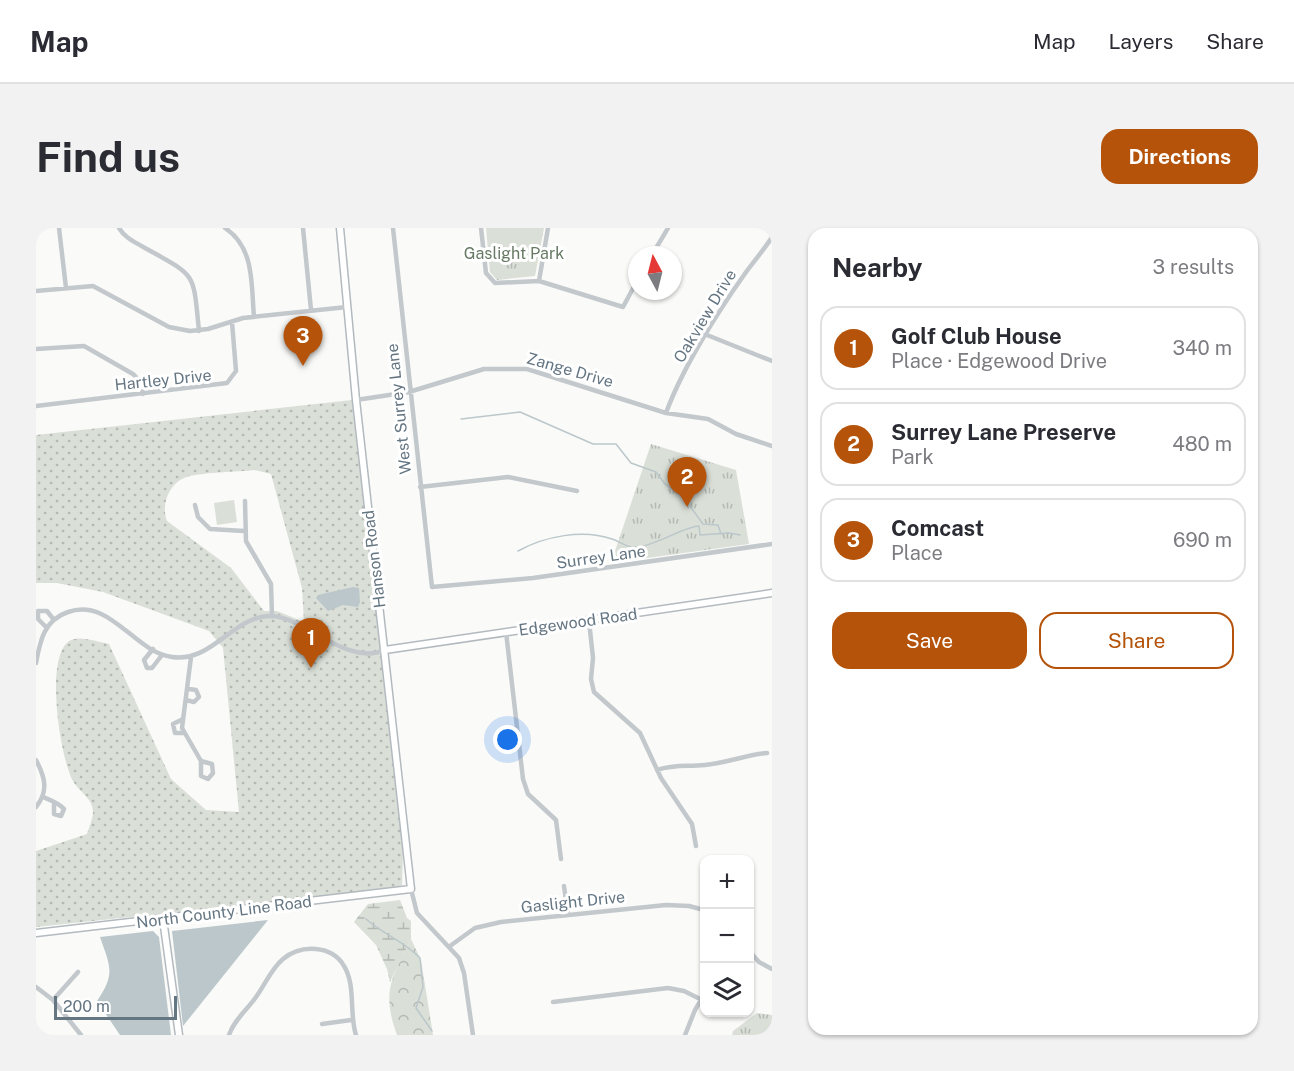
<!DOCTYPE html>
<meta charset="utf-8">
<style>
:root{--surface:#fff;--page:#f2f2f3;--text:#2b2b33;--muted:#7c7c81;--line:#e1e1e2;--accent:#b45309}
body{margin:0;font-family:"Public Sans",sans-serif;background:var(--page);color:var(--text)}
.controls{position:absolute;right:18px;bottom:18px;display:grid;overflow:hidden;border-radius:12px;box-shadow:0 2px 4px #0004}
.controls button{width:54px;height:54px;display:grid;place-items:center;padding:0;border:0;border-bottom:2px solid var(--line);background:var(--surface);color:var(--text);font:30px sans-serif}
.compass{position:absolute;left:592px;top:18px;width:54px;height:54px;border-radius:50%;background:var(--surface);box-shadow:0 2px 4px #0004;rotate:353deg}
.scale{position:absolute;left:18px;bottom:15px;width:123px;box-sizing:border-box;padding-left:6px;border:3px solid #657683;border-top:0;font-size:16px;line-height:21px;white-space:nowrap;color:#657683;-webkit-text-stroke:4px #fff;paint-order:stroke}
.you{position:absolute;left:472px;top:512px;width:21px;height:21px;margin:-15px;border:4px solid #fff;border-radius:50%;background:#1a73e8;box-shadow:0 0 0 9px #1a73e833}
.badge{display:grid;place-items:center;width:39px;height:39px;border-radius:50%;background:var(--accent);color:#fff;font-size:20px;font-weight:700}
.pin{position:absolute;translate:-50% -50px;filter:drop-shadow(0 2px 3px #0008)}
.pin::after{content:'';position:absolute;top:32px;width:21px;height:18px;background:inherit;clip-path:polygon(0 0,100% 0,50% 100%)}
.list{margin:0;padding:0;list-style:none}
h2{display:flex;justify-content:space-between;align-items:center;height:78px;margin:0;padding:0 24px;font-size:26px}
h2 small{font-size:20px;font-weight:400;color:var(--muted)}
.list li{display:grid;grid-template-columns:39px 1fr auto;gap:18px;align-items:center;box-sizing:border-box;height:84px;margin:0 12px 12px;padding:0 12px;border:2px solid var(--line);border-radius:18px}
.list b{display:block;font-size:22px;white-space:nowrap}
.list p{margin:0;font-size:20px;white-space:nowrap;color:var(--muted)}
.list em{font-size:20px;font-style:normal;color:var(--muted)}
.actions{display:flex;gap:12px;padding:18px 24px}
.actions a{flex:1;padding:14px 0;border:2px solid var(--accent);border-radius:18px;text-align:center;font-size:21px;color:var(--accent)}
.actions .main{background:var(--accent);color:#fff}
.icon{flex:none;width:33px;height:33px;fill:none;stroke:currentColor;stroke-width:2;stroke-linecap:round;stroke-linejoin:round}
.map{position:relative;flex:none;width:736px;height:807px;overflow:hidden;border-radius:18px}
header{display:flex;align-items:center;gap:36px;box-sizing:border-box;height:84px;padding:0 30px;background:var(--surface);border-bottom:2px solid var(--line)}
header strong{font-size:28px}
nav{display:flex;gap:33px;margin-inline-start:auto;font-size:21px}
.intro{display:flex;align-items:center;justify-content:space-between;box-sizing:border-box;height:144px;padding:0 36px}
h1{margin:0;font-size:42px}
.button{padding:15px 27px;border-radius:18px;background:var(--accent);color:#fff;font-size:21px;font-weight:700}
main{display:flex;gap:36px;padding:0 36px}
aside{flex:1;background:var(--surface);border-radius:18px;box-shadow:0 2px 4px #0004}
.map>svg:first-child{display:block}
</style>
<header>
<strong>Map</strong>
<nav><a>Map</a><a>Layers</a><a>Share</a></nav>
</header>
<div class="intro"><h1>Find us</h1><a class="button">Directions</a></div>
<main>
<div class="map">
<svg width="736" height="807" viewBox="0 0 736 807">
<defs>
<pattern id="grass-dots" width="8" height="8" patternUnits="userSpaceOnUse" patternTransform="scale(1.5)"><rect width="8" height="8" fill="#dadfd7"/><path d="M2 2h.1M6 6h.1" fill="none" stroke="#b4b9b4" stroke-width="1.8" stroke-linecap="round"/></pattern>
<pattern id="forest-crowns" width="20" height="18" patternUnits="userSpaceOnUse" patternTransform="scale(1.5)"><rect width="20" height="18" fill="#dadfd7"/><path d="M2 6a3 3 0 1 1 6 0M12 15a3 3 0 1 1 6 0" fill="none" stroke="#b4b9b4"/></pattern>
<pattern id="wetland-marsh" width="20" height="14" patternUnits="userSpaceOnUse" patternTransform="scale(1.5)"><rect width="20" height="14" fill="#dadfd7"/><path d="M1 5h8M5 5V1M11 12h8M15 12V8" fill="none" stroke="#b4b9b4"/></pattern>
<pattern id="park-tufts" width="24" height="20" patternUnits="userSpaceOnUse" patternTransform="scale(1.5)"><rect width="24" height="20" fill="#dadfd7"/><path d="M3 7l-1-3M5 7V3M7 7l1-3M15 17l-1-3M17 17v-4M19 17l1-3" fill="none" stroke="#b4b9b4"/></pattern>
</defs>
<rect width="100%" height="100%" fill="#fafaf8"/>
<!-- grass -->
<path fill="url(#grass-dots)" fill-rule="evenodd" d="M316,172L367,625L366,657L358,660L311,666L0,699V623L51,606C53,600 57,590 57,584C57,570 43,564 37,553C24,530 9,432 32,414C42,406 61,414 73,416L135,551L170,582L203,584L187,420L173,403L67,364L21,355H0V207ZM219,242L235,246L266,360L268,394L241,383H228L195,340L131,293C125,278 132,257 148,250C161,244 203,244 219,242Z"/>
<!-- forest -->
<path fill="url(#forest-crowns)" d="M375,711L385,732L397,807H361C345,763 356,750 375,711Z"/>
<!-- wetland -->
<path fill="url(#wetland-marsh)" d="M364,672L371,690L375,693V711L354,754L351,741L340,717L318,694L332,676Z"/>
<!-- park -->
<path fill="url(#park-tufts)" d="M450,0H508L499,48L461,52L454,44Z
M615,216L700,242L713,316L575,335Z
M721,785L736,787V807H696L697,803Z"/>
<!-- garden -->
<path fill="#dadfd7" d="M456,0H503L497,15L479,13L478,18H456Z
M198,272L201,294L181,297L178,275Z"/>
<!-- water -->
<path fill="#bbc7cb" d="M317,359L323,360L324,374L322,379L307,377L292,383L280,370L282,367Z
M232,692L147,798L136,703Z
M117,703L123,709L135,807H84L61,773C80,746 74,738 64,709Z"/>
<g fill="none" stroke-linecap="round" stroke-linejoin="round">
<!-- stream -->
<path stroke="#bbc7cb" stroke-width="1.5" d="M425,191L484,184L557,216H580L595,235L620,244L629,256L648,270L667,296L682,297L685,306
M482,323C509,308 547,301 576,311C585,314 593,321 603,319C620,317 650,298 663,298L664,307L693,305L704,307
M590,326L599,320
M330,691C348,707 368,713 384,730L387,759L380,780L396,803"/>
<defs>
<path id="secondary" d="M349,422L736,365
M127,691L143,807
M0,705L375,661L320,172L304,0"/>
</defs>
<!-- secondary casing -->
<use href="#secondary" stroke="#b3babf" stroke-width="9"/>
<!-- street -->
<path stroke="#c3c8cc" stroke-width="4.5" d="M23,0L30,60
M83,0C89,10 99,14 109,20C161,49 157,43 163,103
M189,0C219,20 215,56 218,89
M267,0L275,82
M357,0L396,359L497,350L736,316
M445,0L450,45L459,55L503,53L587,79L601,53
M616,27L632,0
M503,53L512,0
M0,63L57,58L133,99L154,103L172,101L207,90L311,79
M671,107L736,133
M0,121L48,118L97,146L104,153L107,166
M320,172L373,164L448,141H491L630,185L672,191L700,206L736,218
M0,178L191,155L200,143L196,94
M630,185C646,141 681,85 708,47C717,34 728,22 736,9
M384,259L472,249L541,263
M209,273L210,313L235,356L236,387
M159,277L162,289L174,301L208,303
M553,393L557,430L555,451L558,464L604,505L625,550L656,596L660,618
M10,399L2,391V383H11L18,392
M470,404L487,551L492,566L520,592L525,631
M117,421L108,432L111,440H116L126,427
M155,429L146,500L165,533V548L172,551L177,545L176,536L165,533
M0,435C4,413 8,392 32,384C74,369 98,424 136,429C176,435 197,388 234,388C268,388 311,439 348,422
M150,472L158,474L163,469L160,462L153,461
M147,491L137,496L139,505H147
M0,532C9,549 13,563 0,579
M621,542C640,536 651,539 669,537C690,535 710,527 731,525
M7,569C14,572 23,575 28,581L25,588L18,586V574
M528,658L532,687
M375,661L381,685L423,730L428,745L437,807
M414,718L439,700L465,694L630,677L653,678L668,682
M714,724L723,734L736,741
M0,759L17,772L45,807
M17,772L42,744
M517,774L632,760L648,763L664,771
M286,796L315,792
M193,807C198,792 211,782 220,769C229,757 235,741 247,731C265,716 296,717 308,738C320,757 313,786 320,807
M649,807L659,782L668,767"/>
<!-- secondary -->
<use href="#secondary" stroke="#fff" stroke-width="6"/>
</g>
<g text-anchor="middle" dominant-baseline="central" stroke-width="6" stroke-linejoin="round" paint-order="stroke">
<!-- park labels -->
<g font-size="16" fill="#687a64" stroke="#fff">
<text x="478" y="25">Gaslight Park</text>
</g>
<!-- street labels -->
<g font-size="16" fill="#657683" stroke="#fff">
<text transform="translate(669 88) rotate(-59)">Oakview Drive</text>
<text transform="translate(534 142) rotate(16)">Zange Drive</text>
<text transform="translate(127 152) rotate(-6)">Hartley Drive</text>
<text transform="translate(363 181) rotate(-96)">West Surrey Lane</text>
<text transform="translate(565 329) rotate(-8)">Surrey Lane</text>
<text transform="translate(338 331) rotate(-97)">Hanson Road</text>
<text transform="translate(542 394) rotate(-8)">Edgewood Road</text>
<text transform="translate(537 674) rotate(-6)">Gaslight Drive</text>
<text transform="translate(188 684) rotate(-7)">North County Line Road</text>
</g>
</g>
</svg>
<div class="controls">
<button>+</button>
<button>−</button>
<button><svg class="icon" aria-label="layers" viewBox="0 0 24 24"><path d="M12 4l9 5-9 5-9-5zM3 14l9 5 9-5"/></svg></button>
</div>
<svg class="compass" viewBox="-18 -18 36 36"><path d="M0-13l5 13h-10z" fill="#e53935"/><path d="M0 13l5-13h-10z" fill="#7c7c81"/></svg>
<div class="scale">200 m</div>
<div class="you"></div>
<div class="pin badge" style="left:275px;top:440px">1</div>
<div class="pin badge" style="left:651px;top:279px">2</div>
<div class="pin badge" style="left:267px;top:138px">3</div>
</div>
<aside>
<h2>Nearby<small>3 results</small></h2>
<ul class="list">
<li><span class="badge">1</span><div><b>Golf Club House</b><p>Place · Edgewood Drive</p></div><em>340 m</em></li>
<li><span class="badge">2</span><div><b>Surrey Lane Preserve</b><p>Park</p></div><em>480 m</em></li>
<li><span class="badge">3</span><div><b>Comcast</b><p>Place</p></div><em>690 m</em></li>
</ul>
<div class="actions"><a class="main">Save</a><a>Share</a></div>
</aside>
</main>
